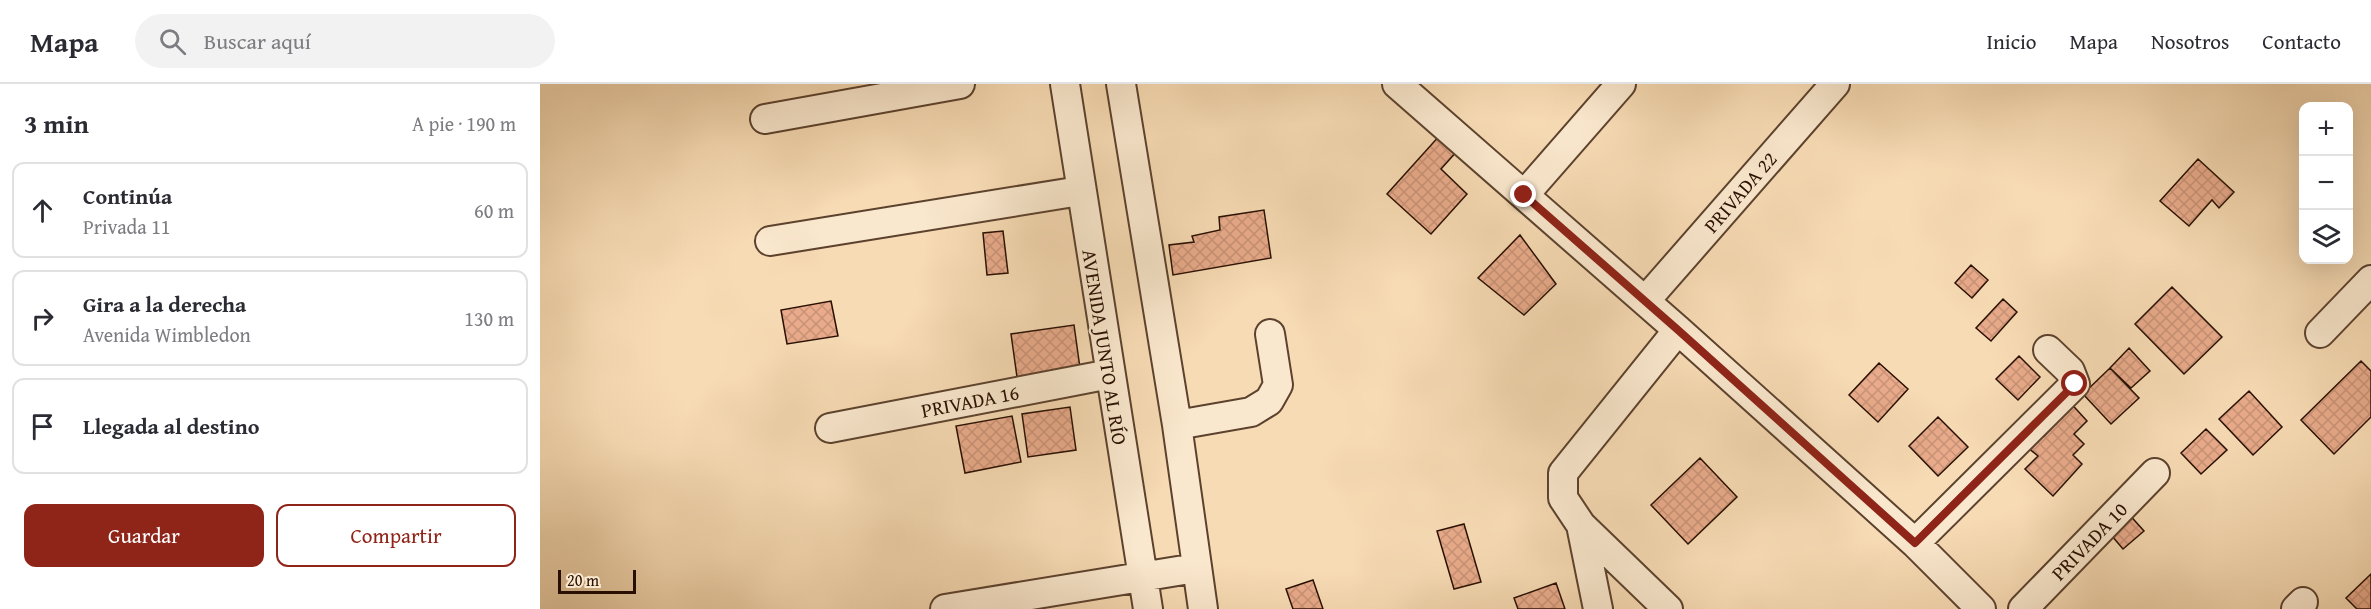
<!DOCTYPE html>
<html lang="es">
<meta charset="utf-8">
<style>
:root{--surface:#fff;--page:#f2f2f3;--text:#2b2b33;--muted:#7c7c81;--line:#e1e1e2;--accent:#8f2418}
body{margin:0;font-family:"Gentium Book Plus",serif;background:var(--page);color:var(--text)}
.controls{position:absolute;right:18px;top:18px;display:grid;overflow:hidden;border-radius:12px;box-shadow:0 6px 24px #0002}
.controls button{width:54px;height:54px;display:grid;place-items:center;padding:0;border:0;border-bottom:2px solid var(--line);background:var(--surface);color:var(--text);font:30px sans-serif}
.scale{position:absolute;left:18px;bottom:15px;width:78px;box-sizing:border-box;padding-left:6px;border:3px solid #280f02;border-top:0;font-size:16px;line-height:21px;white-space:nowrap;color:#280f02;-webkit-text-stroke:4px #fae8ce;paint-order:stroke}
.stop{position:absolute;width:18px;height:18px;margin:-14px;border:4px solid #8f2418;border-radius:50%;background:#fff}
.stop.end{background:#8f2418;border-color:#fff;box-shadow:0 2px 6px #0008}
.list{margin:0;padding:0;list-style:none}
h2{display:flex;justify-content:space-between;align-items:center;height:78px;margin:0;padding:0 24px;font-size:26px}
h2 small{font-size:20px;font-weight:400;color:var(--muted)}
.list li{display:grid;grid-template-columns:39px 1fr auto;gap:18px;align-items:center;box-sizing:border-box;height:96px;margin:0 12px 12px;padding:0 12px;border:2px solid var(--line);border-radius:12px}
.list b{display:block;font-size:22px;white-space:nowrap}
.list p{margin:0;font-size:20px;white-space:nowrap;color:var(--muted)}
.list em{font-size:20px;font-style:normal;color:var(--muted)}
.actions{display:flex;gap:12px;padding:18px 24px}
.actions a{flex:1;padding:14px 0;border:2px solid var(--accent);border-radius:12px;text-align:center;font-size:21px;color:var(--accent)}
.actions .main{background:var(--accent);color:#fff}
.icon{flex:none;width:33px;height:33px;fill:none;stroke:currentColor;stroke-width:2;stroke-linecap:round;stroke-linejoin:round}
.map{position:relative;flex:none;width:1831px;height:525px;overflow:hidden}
header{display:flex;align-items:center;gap:36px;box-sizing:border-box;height:84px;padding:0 30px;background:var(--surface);border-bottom:2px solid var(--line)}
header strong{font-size:28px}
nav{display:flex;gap:33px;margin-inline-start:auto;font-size:21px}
.search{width:420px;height:54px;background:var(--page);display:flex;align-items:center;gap:15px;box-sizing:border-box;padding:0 21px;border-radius:33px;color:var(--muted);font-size:22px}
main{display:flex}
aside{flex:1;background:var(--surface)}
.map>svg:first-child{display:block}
</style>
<header>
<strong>Mapa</strong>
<div class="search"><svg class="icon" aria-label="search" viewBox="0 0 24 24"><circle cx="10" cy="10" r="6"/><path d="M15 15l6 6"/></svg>Buscar aquí</div>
<nav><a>Inicio</a><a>Mapa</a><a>Nosotros</a><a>Contacto</a></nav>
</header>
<main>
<aside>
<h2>3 min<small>A pie · 190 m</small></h2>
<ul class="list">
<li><svg class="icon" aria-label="ahead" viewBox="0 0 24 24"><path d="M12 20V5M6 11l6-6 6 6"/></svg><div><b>Continúa</b><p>Privada 11</p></div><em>60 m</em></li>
<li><svg class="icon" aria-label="right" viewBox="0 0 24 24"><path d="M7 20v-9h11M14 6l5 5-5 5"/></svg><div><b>Gira a la derecha</b><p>Avenida Wimbledon</p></div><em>130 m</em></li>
<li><svg class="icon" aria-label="arrive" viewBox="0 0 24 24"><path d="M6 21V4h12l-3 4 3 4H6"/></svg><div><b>Llegada al destino</b></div></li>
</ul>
<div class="actions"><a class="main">Guardar</a><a>Compartir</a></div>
</aside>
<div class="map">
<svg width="1831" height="525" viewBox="0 0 1831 525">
<defs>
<pattern id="building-cross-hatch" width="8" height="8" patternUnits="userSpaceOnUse" patternTransform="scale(1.5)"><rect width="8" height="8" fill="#e9ab8b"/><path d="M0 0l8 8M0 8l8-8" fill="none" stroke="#c89276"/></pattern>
</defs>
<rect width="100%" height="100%" fill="#f7dbb4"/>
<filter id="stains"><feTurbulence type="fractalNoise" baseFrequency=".00333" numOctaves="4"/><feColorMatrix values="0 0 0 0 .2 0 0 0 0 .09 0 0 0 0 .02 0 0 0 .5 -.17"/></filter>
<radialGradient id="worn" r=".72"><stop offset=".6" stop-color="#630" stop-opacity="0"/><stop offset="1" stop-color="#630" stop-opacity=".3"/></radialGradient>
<!-- building -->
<path fill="url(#building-cross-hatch)" stroke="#280f02" stroke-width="1.5" d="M901,50L918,66L901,85L927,110L891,150L847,110Z
M1658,75L1694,108L1679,124L1672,116L1649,142L1620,117Z
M724,126L731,174L633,191L629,161L654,158L652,152L680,146L679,133Z
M463,147L468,189L447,191L443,149Z
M980,151L1016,200L984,231L938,194Z
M1431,181L1448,196L1432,214L1415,199Z
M1632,203L1682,253L1644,290L1595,240Z
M1463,215L1477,228L1451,257L1436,244Z
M291,217L298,252L247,260L241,226Z
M534,241L540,284L477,293L471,250Z
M1589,264L1610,287L1591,304L1570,284Z
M1479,272L1500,293L1478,316L1456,295Z
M1821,277L1831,287V333L1794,370L1761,336Z
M1339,279L1368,305L1338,338L1309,311Z
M1570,284L1599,314L1571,340L1543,310Z
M1709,307L1742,343L1713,371L1679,335Z
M1526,314L1547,337L1534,350L1544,360L1533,371L1542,380L1513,412L1485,385L1498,372L1481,358L1496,342L1504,352L1520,335L1513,327Z
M530,323L536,366L488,373L482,330Z
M472,332L481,378L425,389L416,342Z
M1398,333L1428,363L1398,392L1369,362Z
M1666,345L1687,366L1661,390L1641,369Z
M1160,374L1197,413L1148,460L1111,421Z
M1586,427L1604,447L1583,465L1566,445Z
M924,440L941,498L914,505L897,447Z
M1831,490V525H1817L1806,514Z
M773,496L783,525H753L746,505Z
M1016,499L1025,525H978L974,514Z"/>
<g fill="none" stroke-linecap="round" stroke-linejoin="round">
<defs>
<path id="street" d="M525,0L608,525
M581,0L637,341L663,525
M857,0L1138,246L1375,459L1441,525
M225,35L420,0
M984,111L1081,0
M230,157L540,107
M1105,217L1295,0
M1780,249L1831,196
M637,341L711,328L729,317L738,301L730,250
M290,344L570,290
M1041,441L1058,525
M1375,459L1535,300L1530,287L1508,266
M405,525L656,484
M1128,525L1041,441L1023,414V389L1138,246
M1483,525L1615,389
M1756,525L1763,518"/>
</defs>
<!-- street casing -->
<use href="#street" stroke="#5c422e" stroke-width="32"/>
<!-- street -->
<use href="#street" stroke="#fae8ce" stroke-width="28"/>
</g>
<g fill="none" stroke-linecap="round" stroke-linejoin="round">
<!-- route -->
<path stroke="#8f2418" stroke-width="8" d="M984,111L1138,246L1375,459L1535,300"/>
</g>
<g text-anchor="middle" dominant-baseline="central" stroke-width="4.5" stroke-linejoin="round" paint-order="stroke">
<!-- street labels -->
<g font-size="20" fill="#280f02" stroke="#fae8ce">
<text transform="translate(1200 108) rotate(-49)">PRIVADA 22</text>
<text transform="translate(565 263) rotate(81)">AVENIDA JUNTO AL RÍO</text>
<text transform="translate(430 317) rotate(-11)">PRIVADA 16</text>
<text transform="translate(1549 457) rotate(-46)">PRIVADA 10</text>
</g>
</g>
<rect width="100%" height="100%" filter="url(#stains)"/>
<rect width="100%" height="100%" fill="url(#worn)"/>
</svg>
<div class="controls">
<button>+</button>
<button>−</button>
<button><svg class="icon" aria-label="layers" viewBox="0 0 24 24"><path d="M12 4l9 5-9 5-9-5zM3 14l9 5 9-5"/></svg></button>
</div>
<div class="scale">20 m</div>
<div class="stop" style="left:1535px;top:300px"></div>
<div class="stop end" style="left:984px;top:111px"></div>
</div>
</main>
